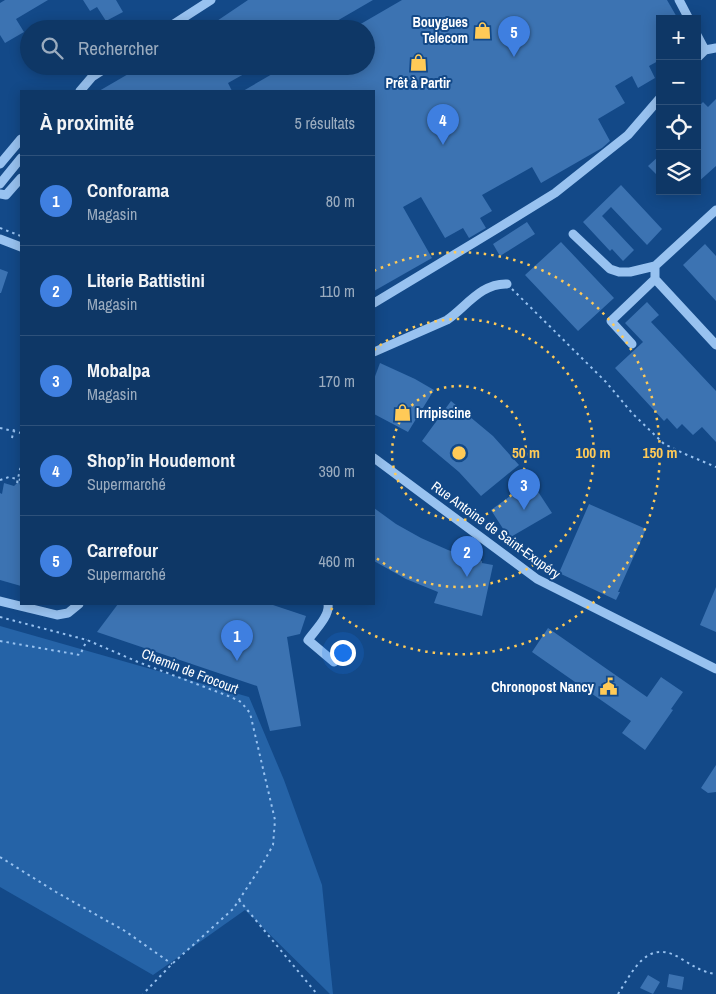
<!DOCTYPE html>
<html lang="fr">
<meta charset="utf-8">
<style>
:root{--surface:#0e3766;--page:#173f6c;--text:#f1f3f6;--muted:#9bacbf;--line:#2e517a;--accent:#ffca57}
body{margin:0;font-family:"Archivo Narrow",sans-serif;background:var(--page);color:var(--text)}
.controls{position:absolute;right:15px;top:15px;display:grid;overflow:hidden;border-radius:0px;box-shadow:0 2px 12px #0003}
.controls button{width:45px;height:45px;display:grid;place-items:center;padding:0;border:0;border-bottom:1px solid var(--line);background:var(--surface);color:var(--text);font:25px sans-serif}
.you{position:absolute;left:342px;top:652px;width:18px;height:18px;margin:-12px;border:4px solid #fff;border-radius:50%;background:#1a73e8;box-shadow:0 0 0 8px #1a73e833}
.badge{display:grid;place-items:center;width:32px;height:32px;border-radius:50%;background:var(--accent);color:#fff;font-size:16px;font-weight:700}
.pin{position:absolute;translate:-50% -41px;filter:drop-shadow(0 1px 2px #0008)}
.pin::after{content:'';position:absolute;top:26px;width:18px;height:15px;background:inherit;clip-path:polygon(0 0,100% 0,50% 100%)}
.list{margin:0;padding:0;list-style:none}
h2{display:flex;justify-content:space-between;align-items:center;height:65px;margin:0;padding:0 20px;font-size:21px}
h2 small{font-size:16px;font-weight:400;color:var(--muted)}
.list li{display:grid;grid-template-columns:32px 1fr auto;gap:15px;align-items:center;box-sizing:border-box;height:90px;padding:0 20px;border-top:1px solid var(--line)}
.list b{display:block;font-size:19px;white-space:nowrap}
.list p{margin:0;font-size:16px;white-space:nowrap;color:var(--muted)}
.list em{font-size:16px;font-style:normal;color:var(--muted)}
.icon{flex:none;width:28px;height:28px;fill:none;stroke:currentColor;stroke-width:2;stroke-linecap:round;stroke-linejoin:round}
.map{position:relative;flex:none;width:716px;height:994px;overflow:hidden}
.search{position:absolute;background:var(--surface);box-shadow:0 2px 12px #0003;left:20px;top:20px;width:355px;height:55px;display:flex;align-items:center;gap:12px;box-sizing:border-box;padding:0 18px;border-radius:28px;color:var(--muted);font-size:19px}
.panel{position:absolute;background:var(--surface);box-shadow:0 2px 12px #0003;left:20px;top:90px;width:355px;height:515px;border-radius:0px}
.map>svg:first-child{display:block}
</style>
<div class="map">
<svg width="716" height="994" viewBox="0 0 716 994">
<rect width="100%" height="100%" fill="#134988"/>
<!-- green -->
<path fill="#2563a7" d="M0,626L249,697L284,780L322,885L333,994H330L245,910L153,975L0,887Z"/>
<!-- building -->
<path fill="#3c73b2" d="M5,0H48L16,19L24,32L5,43L0,35V3Z
M83,0H116L123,12L106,21L97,7L90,11Z
M248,0H373L323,29H205Z
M402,0H667L678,19H660V60L649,66L655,78L638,88L632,76L615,86L625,103L598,119L610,141L602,148L541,183L532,167L482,195L492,211L480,218L486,228L469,238L463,228L445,238L421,197L403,207L432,258L374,291V91H243L286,66H366V29H352Z
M142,66H258L228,83L232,91H99Z
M716,99V166L697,183V108L703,102L708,107Z
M660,155V178L648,166Z
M621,185L662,229L647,245L611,207L602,216L634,250L623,261L612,249L610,251L583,222Z
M527,222L535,234L500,256L493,244Z
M561,242L614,298L578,331L525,275Z
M705,244L716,256V301L683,265Z
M0,269L8,272L1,293H0Z
M647,302L659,315L651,322L716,391V442L702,427L693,435L682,424L677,429L667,418L664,421L615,368L643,342L625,323Z
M380,363L415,379L434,390L408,432L374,414V379Z
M451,401L493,436L519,465L481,496L459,472L422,441Z
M19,481L21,489V586L0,580V493L2,494L4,483L14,486Z
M531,481L552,513L509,538L491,510Z
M589,504L646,529L618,592H620L616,600L559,573Z
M374,508L396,524L421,538L448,550L482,561V563L493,565L482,616L434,603L438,592L406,579L374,561Z
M716,587V632L700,625Z
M118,604H270L306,616L300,634L287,637L301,726L270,731L257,686L97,632Z
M548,628L647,697L661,677L683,692L671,709L673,710L645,750L622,733L631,721L532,652Z
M716,765V792L708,793L701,788Z
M669,974L684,977L682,990L667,987Z
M648,975L660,982L653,994L640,988Z"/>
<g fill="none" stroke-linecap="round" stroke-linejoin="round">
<!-- path -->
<path stroke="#98c2f0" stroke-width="2" stroke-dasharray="2.5 4" stroke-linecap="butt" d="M0,228L21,236
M512,289L606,382L632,413L664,444L685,454L716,467
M0,428L21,433
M12,438L14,429
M0,480L9,477L21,480
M17,483L21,465
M0,617L87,640L138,662L231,697L241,702L250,713L275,820L273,845L262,865L233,909L172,964L143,994
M0,641L80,655L87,640
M0,857L56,892L125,931L172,964
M239,900L317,994
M618,994C633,971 647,938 680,958C692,965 701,972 716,974"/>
<!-- minor -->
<path stroke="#98c2f0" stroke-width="9" d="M679,0L689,19
M166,29L211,0
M697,35L705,50
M697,58L705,50L716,48
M80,91L92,77L109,66
M0,164L21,139
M0,184L21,158
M0,194L6,195L21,178
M573,234L610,269L619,272H630L655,266L716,210
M0,239L21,247
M655,266V279L716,345
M374,303L490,233L555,193L628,135L660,98
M632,344L611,321L655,279
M374,352L447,320C466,307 481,283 507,284
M374,458L537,579L716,669
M0,601L57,615L68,613L79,604
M328,604C330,616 315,630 308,640L334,662"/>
</g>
<!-- distance rings -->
<g fill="none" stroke="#ffca57" stroke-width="2.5" stroke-dasharray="2.5 5">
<circle cx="459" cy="453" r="67"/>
<path d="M374 350A134 134 0 1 1 374 556"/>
<path d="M374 271A201 201 0 1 1 327 605"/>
</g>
<!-- icons -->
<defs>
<symbol id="shop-bare" viewBox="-9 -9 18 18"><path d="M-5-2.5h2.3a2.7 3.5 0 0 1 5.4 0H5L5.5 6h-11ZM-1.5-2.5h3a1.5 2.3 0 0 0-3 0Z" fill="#ffca57" stroke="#134988" stroke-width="2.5" paint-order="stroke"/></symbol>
<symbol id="civic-bare" viewBox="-9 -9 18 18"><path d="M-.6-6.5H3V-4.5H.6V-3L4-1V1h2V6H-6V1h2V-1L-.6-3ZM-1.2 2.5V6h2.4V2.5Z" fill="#ffca57" stroke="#134988" stroke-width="2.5" paint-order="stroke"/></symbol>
</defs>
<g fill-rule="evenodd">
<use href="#shop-bare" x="470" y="18" width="25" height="25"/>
<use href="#shop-bare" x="406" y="50" width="25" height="25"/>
<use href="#shop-bare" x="390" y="400" width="25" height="25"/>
<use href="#civic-bare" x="596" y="674" width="25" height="25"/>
</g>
<g text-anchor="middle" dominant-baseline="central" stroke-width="4" stroke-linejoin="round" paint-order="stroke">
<!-- poi labels -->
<g font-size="14" font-weight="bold" fill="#fff" stroke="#134988" text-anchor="end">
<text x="468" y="22">Bouygues<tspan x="468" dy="16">Telecom</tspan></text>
<text x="418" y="83" text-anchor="middle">Prêt à Partir</text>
<text x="416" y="413" text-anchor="start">Irripiscine</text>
<text x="594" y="687">Chronopost Nancy</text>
</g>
<!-- street labels -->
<g font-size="14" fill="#fff" stroke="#134988">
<text transform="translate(496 530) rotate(36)">Rue Antoine de Saint-Exupéry</text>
<text transform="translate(190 671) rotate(21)">Chemin de Frocourt</text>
</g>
</g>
<circle cx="459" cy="453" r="8" fill="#ffca57" stroke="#134988" stroke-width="2.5"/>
<g font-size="15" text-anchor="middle" font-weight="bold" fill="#ffca57" stroke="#134988" stroke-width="4" stroke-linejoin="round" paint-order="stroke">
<text x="526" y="458">50 m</text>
<text x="593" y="458">100 m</text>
<text x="660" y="458">150 m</text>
</g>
</svg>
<div class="controls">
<button>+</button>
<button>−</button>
<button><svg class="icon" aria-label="locate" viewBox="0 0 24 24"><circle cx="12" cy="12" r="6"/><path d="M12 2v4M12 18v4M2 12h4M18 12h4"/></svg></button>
<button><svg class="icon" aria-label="layers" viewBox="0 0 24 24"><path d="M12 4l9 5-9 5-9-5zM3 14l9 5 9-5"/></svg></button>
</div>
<div class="you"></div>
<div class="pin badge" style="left:237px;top:661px;background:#3f7fe0">1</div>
<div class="pin badge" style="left:467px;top:577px;background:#3f7fe0">2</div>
<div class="pin badge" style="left:524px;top:510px;background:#3f7fe0">3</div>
<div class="pin badge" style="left:443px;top:145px;background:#3f7fe0">4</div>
<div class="pin badge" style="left:514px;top:57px;background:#3f7fe0">5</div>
<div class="search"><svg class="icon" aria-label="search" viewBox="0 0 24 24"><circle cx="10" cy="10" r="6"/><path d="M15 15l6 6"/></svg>Rechercher</div>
<section class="panel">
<h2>À proximité<small>5 résultats</small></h2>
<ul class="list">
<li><span class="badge" style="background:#3f7fe0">1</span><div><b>Conforama</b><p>Magasin</p></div><em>80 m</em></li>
<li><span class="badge" style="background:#3f7fe0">2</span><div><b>Literie Battistini</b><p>Magasin</p></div><em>110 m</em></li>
<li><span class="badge" style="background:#3f7fe0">3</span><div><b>Mobalpa</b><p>Magasin</p></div><em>170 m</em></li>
<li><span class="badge" style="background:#3f7fe0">4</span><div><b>Shop’in Houdemont</b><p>Supermarché</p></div><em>390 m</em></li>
<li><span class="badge" style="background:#3f7fe0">5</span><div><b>Carrefour</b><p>Supermarché</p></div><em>460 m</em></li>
</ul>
</section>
</div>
